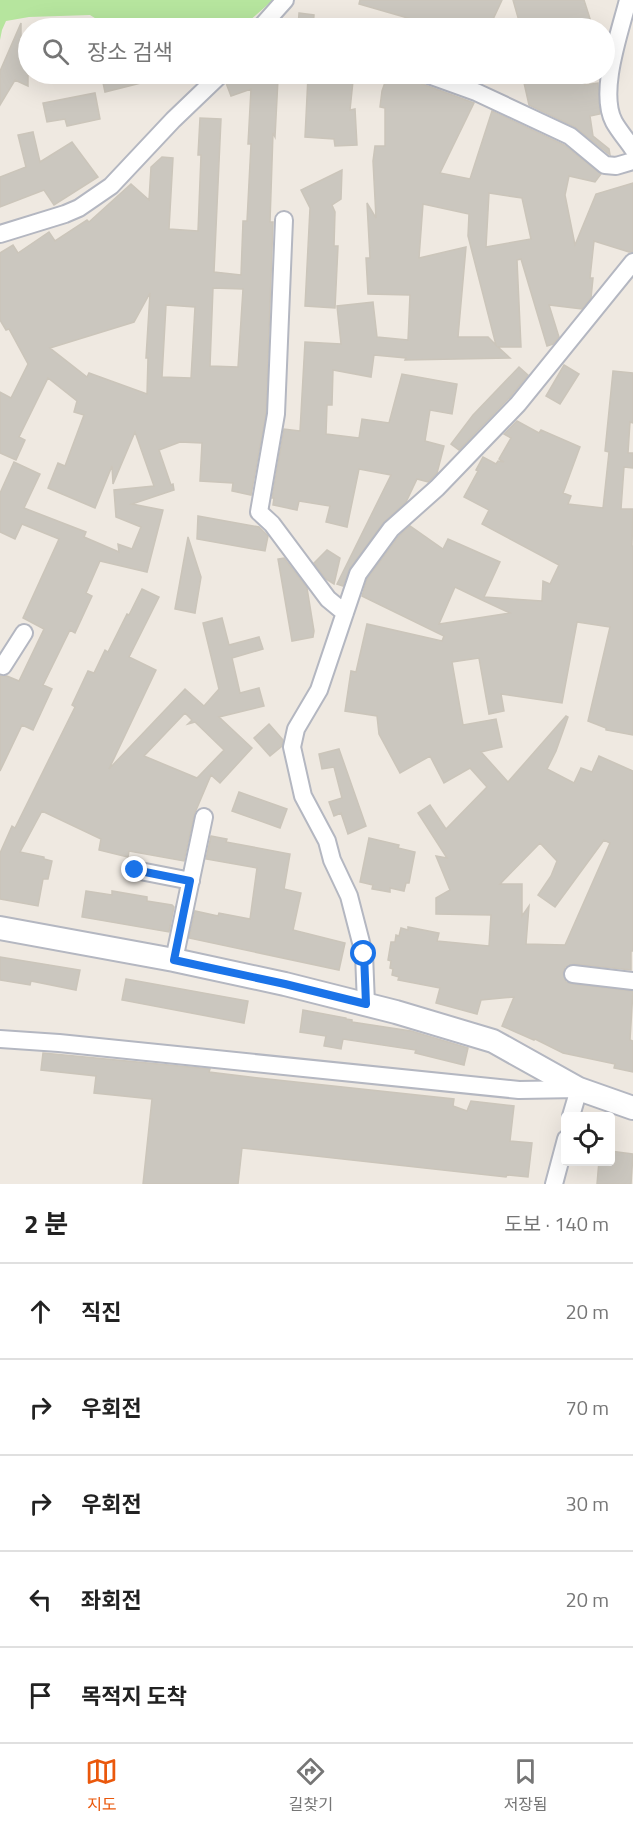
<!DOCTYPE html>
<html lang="ko">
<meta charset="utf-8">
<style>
:root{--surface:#fff;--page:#f2f2f2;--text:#222;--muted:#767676;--line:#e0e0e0;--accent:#ea580c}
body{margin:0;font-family:"Titillium Web","Noto Sans KR",sans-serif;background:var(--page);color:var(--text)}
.controls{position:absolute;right:18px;bottom:18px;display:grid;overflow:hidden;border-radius:6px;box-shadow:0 6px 24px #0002}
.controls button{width:54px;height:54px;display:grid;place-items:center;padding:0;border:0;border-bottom:2px solid var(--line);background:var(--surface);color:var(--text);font:30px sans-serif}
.stop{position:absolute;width:18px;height:18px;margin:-14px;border:4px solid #1a73e8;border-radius:50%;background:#fff}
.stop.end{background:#1a73e8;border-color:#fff;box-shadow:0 2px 6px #0008}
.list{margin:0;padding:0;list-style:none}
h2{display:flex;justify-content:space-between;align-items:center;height:78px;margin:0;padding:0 24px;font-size:26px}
h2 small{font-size:20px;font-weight:400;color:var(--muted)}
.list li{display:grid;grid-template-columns:39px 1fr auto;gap:18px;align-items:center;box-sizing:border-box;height:96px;padding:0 24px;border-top:2px solid var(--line)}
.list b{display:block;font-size:22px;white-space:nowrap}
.list em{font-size:20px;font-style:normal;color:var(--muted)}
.icon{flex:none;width:33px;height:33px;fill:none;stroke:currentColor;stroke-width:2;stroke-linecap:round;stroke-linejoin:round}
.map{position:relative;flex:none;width:633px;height:1184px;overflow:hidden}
.search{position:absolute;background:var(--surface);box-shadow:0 6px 24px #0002;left:18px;right:18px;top:18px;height:66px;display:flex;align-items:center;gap:15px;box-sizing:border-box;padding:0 21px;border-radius:33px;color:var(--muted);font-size:22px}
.sheet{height:558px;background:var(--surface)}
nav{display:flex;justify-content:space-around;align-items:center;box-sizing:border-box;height:84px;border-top:2px solid var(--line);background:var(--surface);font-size:16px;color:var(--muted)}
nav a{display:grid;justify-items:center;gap:3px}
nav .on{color:var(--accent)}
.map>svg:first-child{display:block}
</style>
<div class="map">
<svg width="633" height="1184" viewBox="0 0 633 1184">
<rect width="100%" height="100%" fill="#efe9e1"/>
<!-- green -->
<path fill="#b6e59e" d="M0,0H273L241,28H122L98,20L90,15L29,17L6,21L2,30L0,40Z"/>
<!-- building -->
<path fill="#cbc7bf" stroke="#cbc5ba" stroke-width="1.5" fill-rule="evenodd" d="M360,0H502L489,28H431L432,25L359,4Z
M513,0H584L593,28H521Z
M299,13L314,15L313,28H298Z
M21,23V62L28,65V86L15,80L0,105V71Z
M120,74H156L157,79L105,92L102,78Z
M231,74H288V76L278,79L275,137L273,133L270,222H273L266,413L251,495L232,491L233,483L200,481L202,443L180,442L159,450L171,485L173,484L174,490L132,504L163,510L147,572L100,561L86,593L92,596L75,633L70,630L43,685L52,689L33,730L22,725L0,771V676H7L19,681L44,629L23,618L59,539L22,524L15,539L0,532V493L14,462L40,474L24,508L86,532L84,537L119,552L118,544L132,549L141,527L116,517L114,490L154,486L135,432L113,484L112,466L95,508L48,488L58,463L65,466L84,415L74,412L77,401L48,378L19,437L25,440L16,460L0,453V392L11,398L28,364L9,329L6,330L0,320V253L13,245L18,253L49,232L55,241L87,220L89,222L131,184L149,200L151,167L162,157L173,158L169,229L198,231L201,155H198L200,118L221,119L214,272L241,275L243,221H247L251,144H248L251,89L231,96L226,83L231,77ZM213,288L243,289L238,367L210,366ZM150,293L146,358H148L147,394L89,373L87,377L50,348L134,322ZM166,305L195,307L191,378L162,377Z
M388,74H408L416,76L418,81L422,84L474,103L440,173L470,179L492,111L564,145L601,174L595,182L569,176L565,195L575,245L596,194L633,183V252H629L594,241L590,278H593L591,298L582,309L549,305L559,337L553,344L547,346L521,259L517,260L521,347H498L510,358L405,360L406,358L374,355L371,377L333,370L332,405H327L326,434L359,438L362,419L389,423L402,374L457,384L452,414L430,410L425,441L444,446L437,473L428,482L417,479L406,502L383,523L350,568L343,586L337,584L391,475L359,469L347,527L326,522L330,506L299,501L297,510L273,505L274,498H272L284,429L300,431L305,342L341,344L337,306L373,302L377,337L408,340L410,295L368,294L366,258H370L367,203L376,218L373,161L375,146H385V108L380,107L382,91ZM489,193L522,198L531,239L486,247ZM423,204L469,214L468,236L496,345L488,337H458L466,247L419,258Z
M522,74H583L585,85L598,83L600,114L590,116L593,136L609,149L610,155L575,127L529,105Z
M308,76L353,81L350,110L355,109L357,145L335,146L334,139L305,137Z
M95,93L100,119L67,126L65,119L47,122L43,103Z
M33,132L40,162L72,142L98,177L54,205L44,190L0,207V177L26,167L18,135Z
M342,170L341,199L332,205L335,212L334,246H338L335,308L305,306L310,208L301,190Z
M564,365L579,374L560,404L546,396Z
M519,367L528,375L510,397L459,450L451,444L473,415Z
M613,371L633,373V423L630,422L628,453H633V468L624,467L621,509H633L632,546H633V735L606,730V728L588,721L610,627L577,622L562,703L501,694L504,711L489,714L479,658L452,662L463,725L496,719L502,747L481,752L508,782L566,716L568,717L556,751L547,769L574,783L581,768L592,772L599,756L633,771V951H631V970L574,964L565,967L563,973L566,982L572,984L633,991L630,1040L633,1041V1072L614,1068L615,1064L563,1053L535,1039L534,1040L502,1026L514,997L481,1000L477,1014L436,1003L440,988L398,980L399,977L392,975L393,969L390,968L391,961L388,960L391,942H395L396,935L399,936L401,928L408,930V927L439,933L437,941L489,946L491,915L436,914V898L450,890L436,856L447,858L418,813L430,805L446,829L487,787L470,768L444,783L430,756L400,773L379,734L377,716L345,711L351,671L356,672L367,624L442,641L444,636L362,596L367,579L399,536L410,526L443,549L448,539L500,562L484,597L542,601L543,581L550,584L559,565L482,524L489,510L464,497L478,471L476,470L483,457L496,464L498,461L504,462L499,459L511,438L504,434L517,421L539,433L541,430L580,447L563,493L571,496L568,504L603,508L609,452L605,451ZM455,587L482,600L510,613L439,624ZM604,840L610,843L565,945L526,944L529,906L522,916V884H500L540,843L557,861L551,876L538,895L555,907Z
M198,516L259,527L268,536L265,551L197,539Z
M188,537L201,577L195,613L175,609Z
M327,550L340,558L334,584L326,579L314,563Z
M284,558L307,588L314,631L313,637L292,641L278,559Z
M142,589L159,597L129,657L156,670L109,769L185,689L204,706L219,689L203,623L222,618L229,645L259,637L263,649L232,658L240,693L259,688L264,706L219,717L252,748L220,783L211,775L194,815L184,861L129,851L128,857L99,850L101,839L42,811L20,852L44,857V859L52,861L48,879H43L38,906L0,899V853L12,826L15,828L75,707L72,705L88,671L94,673L105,650L108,652L127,614L129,615ZM185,713L192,720L188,724L195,722L224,750L197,778L144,756Z
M269,724L283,740L282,746L270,756L254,738Z
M339,749L366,826L348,834L341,813L334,816L329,802L342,798L334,767L322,769L319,754Z
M239,792L287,809L280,828L232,811Z
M211,836L227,839L226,842L290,854L284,889L301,893L293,930L345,943L339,970L189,938L195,911L218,916L219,913L250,919L257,868L206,859Z
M369,838L399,845L398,848L415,852L409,883H406L404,891L390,888V892L372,889L373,885L360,882Z
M86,891L112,895V891L147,897V901L172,905L174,907L169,932L82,917Z
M0,957L80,970L76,990L31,981L30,985L0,980Z
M126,979L248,1001L244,1023L122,1000Z
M303,1010L346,1018V1019L352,1020V1022L411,1031L468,1048L464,1065L415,1053L416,1050L343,1039L341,1049L324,1046L326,1036L300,1032Z
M43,1053L210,1069L209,1072L250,1077L454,1099L453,1106L467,1111L471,1101L514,1106L510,1141L532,1143L528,1177L507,1175L506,1177L242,1148L238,1184H143L152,1099L94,1093L96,1076L41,1070Z
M610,1151L633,1154L631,1184H597L599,1161H610Z"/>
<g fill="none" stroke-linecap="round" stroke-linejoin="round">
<defs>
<path id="street" d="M628,0C620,32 598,92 614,122C619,131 627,140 633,149
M260,28L285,0
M426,74L476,92L570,136L605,165L616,166L633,161
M284,220L276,414L259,512L272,524L328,599L345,613
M0,234L65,214L79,208L111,186L173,120L221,74
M0,665L3,666L24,633
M135,870L191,881
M174,960L204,817
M573,974L633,981
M366,1004L364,954L349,896L332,860L327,841L303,796L292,747L296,729L319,690L358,574L391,529L437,488L518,404L633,262
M0,1039L59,1043L519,1090L579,1089L571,1116
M554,1184L566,1139"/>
<path id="secondary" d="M0,928L174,960L285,984L396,1012L493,1041L579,1089L633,1108"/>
</defs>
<!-- street casing -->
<use href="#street" stroke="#b4b7c1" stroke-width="20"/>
<!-- secondary casing -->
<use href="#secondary" stroke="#b4b7c1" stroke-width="26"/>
<!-- street -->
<use href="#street" stroke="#fff" stroke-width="16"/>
<!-- secondary -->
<use href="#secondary" stroke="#fff" stroke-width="22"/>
</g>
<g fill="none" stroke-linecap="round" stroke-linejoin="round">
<!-- route -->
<path stroke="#1a73e8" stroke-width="8" d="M135,870L190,881L174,960L285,984L366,1004L364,954"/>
</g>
</svg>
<div class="controls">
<button><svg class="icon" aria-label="locate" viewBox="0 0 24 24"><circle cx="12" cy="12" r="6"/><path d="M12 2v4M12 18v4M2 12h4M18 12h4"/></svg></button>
</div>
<div class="stop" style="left:364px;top:954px"></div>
<div class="stop end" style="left:135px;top:870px"></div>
<div class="search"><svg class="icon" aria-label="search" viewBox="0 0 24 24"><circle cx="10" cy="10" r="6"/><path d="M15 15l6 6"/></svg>장소 검색</div>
</div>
<section class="sheet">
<h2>2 분<small>도보 · 140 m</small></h2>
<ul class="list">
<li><svg class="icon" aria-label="ahead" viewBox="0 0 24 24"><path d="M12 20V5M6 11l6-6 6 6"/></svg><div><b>직진</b></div><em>20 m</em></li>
<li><svg class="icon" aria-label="right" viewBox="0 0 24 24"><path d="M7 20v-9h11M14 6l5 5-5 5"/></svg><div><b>우회전</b></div><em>70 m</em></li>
<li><svg class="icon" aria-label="right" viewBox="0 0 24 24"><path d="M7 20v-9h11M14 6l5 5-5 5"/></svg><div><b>우회전</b></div><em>30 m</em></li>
<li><svg class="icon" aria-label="left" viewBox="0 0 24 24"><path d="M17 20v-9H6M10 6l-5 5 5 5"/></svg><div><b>좌회전</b></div><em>20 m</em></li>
<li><svg class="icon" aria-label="arrive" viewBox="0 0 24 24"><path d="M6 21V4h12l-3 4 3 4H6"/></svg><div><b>목적지 도착</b></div></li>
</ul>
</section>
<nav>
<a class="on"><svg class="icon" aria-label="map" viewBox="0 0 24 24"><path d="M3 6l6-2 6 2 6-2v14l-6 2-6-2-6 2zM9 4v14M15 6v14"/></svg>지도</a>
<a><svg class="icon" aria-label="directions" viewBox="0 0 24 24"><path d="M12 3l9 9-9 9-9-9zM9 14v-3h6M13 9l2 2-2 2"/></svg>길찾기</a>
<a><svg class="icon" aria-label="saved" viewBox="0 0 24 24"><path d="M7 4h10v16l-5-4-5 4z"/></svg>저장됨</a>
</nav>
